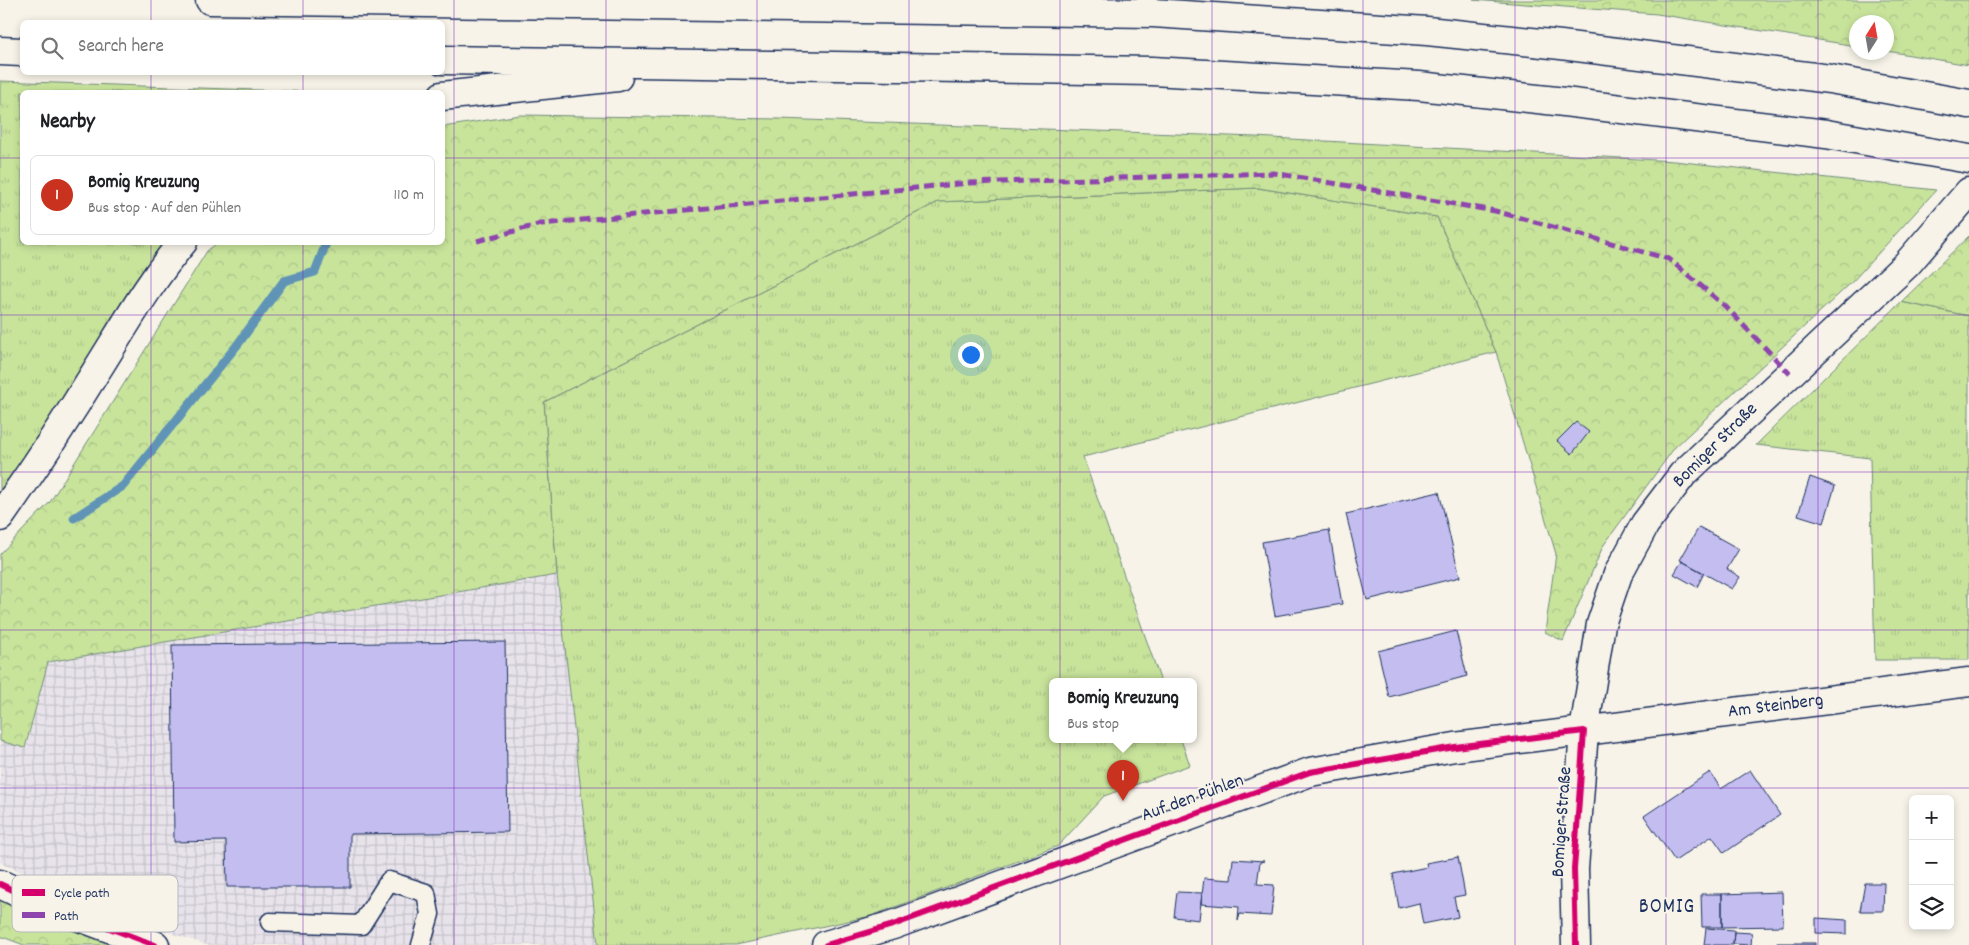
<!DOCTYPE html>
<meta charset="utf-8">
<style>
:root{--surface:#fff;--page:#f6f6f6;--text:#202124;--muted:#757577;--line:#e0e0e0;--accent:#c8321e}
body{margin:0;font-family:Dekko,sans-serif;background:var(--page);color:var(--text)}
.controls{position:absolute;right:15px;bottom:15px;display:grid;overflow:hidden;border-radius:8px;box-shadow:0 2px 8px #0003}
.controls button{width:45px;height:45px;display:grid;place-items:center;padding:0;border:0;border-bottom:1px solid var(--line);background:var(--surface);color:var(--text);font:25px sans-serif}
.compass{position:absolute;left:1849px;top:15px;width:45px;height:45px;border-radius:50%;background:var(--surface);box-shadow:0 2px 8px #0003;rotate:11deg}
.you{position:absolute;left:970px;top:354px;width:18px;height:18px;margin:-12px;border:4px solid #fff;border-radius:50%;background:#1a73e8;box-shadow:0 0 0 8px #1a73e833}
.badge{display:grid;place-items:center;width:32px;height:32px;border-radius:50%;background:var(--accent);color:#fff;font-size:16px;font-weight:700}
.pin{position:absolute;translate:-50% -41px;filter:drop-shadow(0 1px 2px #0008)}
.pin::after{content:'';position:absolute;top:26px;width:18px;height:15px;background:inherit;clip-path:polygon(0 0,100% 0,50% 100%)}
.popup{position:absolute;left:1049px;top:678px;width:148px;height:65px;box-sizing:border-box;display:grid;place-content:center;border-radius:8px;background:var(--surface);filter:drop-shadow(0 1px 4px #0005);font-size:16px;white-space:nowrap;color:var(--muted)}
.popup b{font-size:19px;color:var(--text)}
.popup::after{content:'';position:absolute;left:50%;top:100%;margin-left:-10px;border:10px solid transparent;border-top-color:var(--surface)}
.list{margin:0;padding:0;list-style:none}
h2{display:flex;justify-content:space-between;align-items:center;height:65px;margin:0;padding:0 20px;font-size:21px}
h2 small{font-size:16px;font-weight:400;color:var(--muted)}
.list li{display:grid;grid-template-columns:32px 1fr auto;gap:15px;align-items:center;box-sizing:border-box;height:80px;margin:0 10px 10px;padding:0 10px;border:1px solid var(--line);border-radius:8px}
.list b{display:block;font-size:19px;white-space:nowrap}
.list p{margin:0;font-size:16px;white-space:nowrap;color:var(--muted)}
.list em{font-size:16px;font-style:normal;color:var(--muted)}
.icon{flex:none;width:28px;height:28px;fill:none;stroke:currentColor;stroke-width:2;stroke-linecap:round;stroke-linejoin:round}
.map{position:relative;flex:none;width:1969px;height:945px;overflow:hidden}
.search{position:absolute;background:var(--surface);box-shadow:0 2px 8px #0003;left:20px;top:20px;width:425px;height:55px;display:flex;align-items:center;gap:12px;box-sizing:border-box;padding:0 18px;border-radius:8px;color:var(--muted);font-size:19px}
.panel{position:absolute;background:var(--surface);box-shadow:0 2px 8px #0003;left:20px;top:90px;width:425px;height:155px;border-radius:8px}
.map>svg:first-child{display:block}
</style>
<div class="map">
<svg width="1969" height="945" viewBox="0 0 1969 945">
<defs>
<pattern id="industrial-grid" width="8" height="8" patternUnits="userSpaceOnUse" patternTransform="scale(1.25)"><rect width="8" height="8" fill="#e8e3ea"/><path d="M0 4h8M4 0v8" fill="none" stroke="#c6c3cb"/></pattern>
<pattern id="grass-tufts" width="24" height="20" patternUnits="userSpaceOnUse" patternTransform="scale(1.25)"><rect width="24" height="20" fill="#c8e49b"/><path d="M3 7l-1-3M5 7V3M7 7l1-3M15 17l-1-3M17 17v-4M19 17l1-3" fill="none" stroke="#abc488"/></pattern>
<pattern id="forest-crowns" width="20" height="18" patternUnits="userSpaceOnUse" patternTransform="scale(1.25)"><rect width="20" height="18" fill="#c8e49b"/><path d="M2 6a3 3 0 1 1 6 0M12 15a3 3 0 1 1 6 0" fill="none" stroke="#abc488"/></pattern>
</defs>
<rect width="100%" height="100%" fill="#f7f3e8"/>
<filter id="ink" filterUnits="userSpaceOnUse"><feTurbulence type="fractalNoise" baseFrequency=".02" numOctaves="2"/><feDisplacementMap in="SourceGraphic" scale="10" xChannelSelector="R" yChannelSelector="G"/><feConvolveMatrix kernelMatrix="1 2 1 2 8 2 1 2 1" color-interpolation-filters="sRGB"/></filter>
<g filter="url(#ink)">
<!-- industrial -->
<path fill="url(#industrial-grid)" d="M557,575L598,945H207L138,922L0,863V741L26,747L48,662Z"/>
<!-- grass -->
<path fill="url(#grass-tufts)" stroke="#728a7c" d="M0,81L313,92H22V242L165,243L22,466L0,490Z
M1258,188L1437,217L1496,352L1083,457L1161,682H1053V740H1181L1190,765L1104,796L1058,846L871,916L736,945H598L557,575L544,402L938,202Z
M1901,302L1969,316V660H1875L1870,458L1756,445Z"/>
<!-- forest -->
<path fill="url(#forest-crowns)" stroke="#728a7c" d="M1473,0H1969V65L1887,51L1886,22H1856V46L1657,14Z
M520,115L780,119L1255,137L1674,161L1936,190L1852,282L1675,447L1603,546L1563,641L1545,632L1556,554L1496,352L1437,217L1258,188L938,202L544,402L557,575L48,662L25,748L0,741V554L50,502L207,251L217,243L442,242L443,127Z
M1969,236V316L1901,302Z
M0,898L114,945H24L0,936Z"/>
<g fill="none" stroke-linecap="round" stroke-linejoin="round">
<!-- stream -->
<path stroke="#6194b6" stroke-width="9" d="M74,518L123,486L238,344L284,281L315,272L325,246"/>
</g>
<!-- building -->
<path fill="#c4bef0" stroke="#1b2f5e" d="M1576,422L1589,432L1572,454L1557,441Z
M1810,477L1835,486L1824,523L1798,515Z
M1439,492L1460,577L1367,600L1346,514Z
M1699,527L1739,549L1727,569L1740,577L1732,589L1680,560Z
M1329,530L1342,604L1275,616L1262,542Z
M1682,561L1704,573L1697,587L1674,574Z
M1456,631L1467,676L1389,697L1378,651Z
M505,642L508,832L350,834V887H227L226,841L174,842L172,645Z
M1750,770L1780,815L1724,853L1712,836L1675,861L1644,816L1710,772L1721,789Z
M1458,857L1465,895L1454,897L1458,917L1423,924L1419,903L1399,908L1393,874L1427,867L1426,863Z
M1233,859L1264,861L1260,862L1257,884L1274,885L1271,916L1240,914L1238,921L1239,907L1201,904L1204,878L1231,880Z
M1865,883H1884L1883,911H1860Z
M1177,892L1202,893L1199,920L1174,917Z
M1782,892L1783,926L1722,927V894Z
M1701,894H1722V927H1702Z
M1816,918L1847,920V934L1816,933Z
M1706,928L1734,930L1733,945H1704Z
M1734,932L1752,933L1751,945L1733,944Z
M1777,943H1815V945H1777Z"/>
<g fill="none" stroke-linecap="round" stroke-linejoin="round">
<defs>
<path id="service" d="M270,922L361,925L389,881L426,893L430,914L421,945"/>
<path id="minor" d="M1576,945L1574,869L1584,731"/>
<path id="tertiary" d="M0,884L34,900L155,945
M826,945L893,925L1310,772L1455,747L1584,731"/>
<g id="secondary">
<path id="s1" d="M1969,192L1907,264L1683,474L1645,524L1618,574L1601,624L1584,731L1969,682"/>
</g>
<path id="motorway" d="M210,0L1153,13L1427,31L1561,45L1830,79L1969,104
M0,51L22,52
M442,60L1152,71L1419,86L1556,101L1826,134L1969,159
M442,96L618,77
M0,517C33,470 65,422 95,373C123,329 149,282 183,242"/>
</defs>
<!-- service casing -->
<use href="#service" stroke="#1b2f5e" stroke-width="21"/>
<!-- minor casing -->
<use href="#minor" stroke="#1b2f5e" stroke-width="31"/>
<!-- tertiary casing -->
<use href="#tertiary" stroke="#1b2f5e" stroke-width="31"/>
<!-- secondary casing -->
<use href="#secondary" stroke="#1b2f5e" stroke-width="31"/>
<!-- motorway casing -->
<use href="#motorway" stroke="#1b2f5e" stroke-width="31"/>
<!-- service -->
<use href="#service" stroke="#f7f3e8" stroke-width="18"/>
<!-- minor -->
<use href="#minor" stroke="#f7f3e8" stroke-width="28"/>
<!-- tertiary -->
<use href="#tertiary" stroke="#f7f3e8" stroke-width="28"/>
<!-- secondary -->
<use href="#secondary" stroke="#f7f3e8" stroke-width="28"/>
<!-- motorway -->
<use href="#motorway" stroke="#f7f3e8" stroke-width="28"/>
<!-- quiet -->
<path stroke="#8e44ad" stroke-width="5" stroke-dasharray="10 5" stroke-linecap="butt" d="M477,241L541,224L968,183L1274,173L1495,211L1669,259L1725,306L1790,374"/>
<defs>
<path id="cycleway" d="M0,884L34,900L155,945
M826,945L893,925L1310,772L1455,747L1584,731L1574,869L1576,945"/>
</defs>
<!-- cycleway casing -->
<use href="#cycleway" stroke="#f7f3e8" stroke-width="9"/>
<!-- cycleway -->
<use href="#cycleway" stroke="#d6006c" stroke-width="6"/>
</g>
</g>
<!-- grid -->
<path fill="none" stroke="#7b2cbf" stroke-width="1" stroke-opacity="0.55" d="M151,0V22M303,0V22M454,0V945M606,0V945M757,0V945M909,0V945M1060,0V945M1212,0V945M1363,0V945M1515,0V945M1666,0V945M1818,0V945M151,72V92M303,72V92M0,158H22M442,158H1969M151,242V945M303,242V945M0,315H1969M0,472H1969M0,630H1969M0,788H1969"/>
<g text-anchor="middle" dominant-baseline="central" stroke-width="4" stroke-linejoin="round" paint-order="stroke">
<!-- street labels -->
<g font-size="19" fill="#1b2f5e" stroke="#f7f3e8">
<text transform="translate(1716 446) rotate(-45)">Bomiger Straße</text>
<text stroke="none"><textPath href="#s1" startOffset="876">Am Steinberg</textPath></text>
<text transform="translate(1193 799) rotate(-20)">Auf den Pühlen</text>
<text transform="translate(1563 822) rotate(-86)">Bomiger Straße</text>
</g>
<!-- quarter labels -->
<g font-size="21" letter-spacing="1" fill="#1b2f5e" stroke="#f7f3e8">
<text x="1667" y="908">BOMIG</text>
</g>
</g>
<!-- legend -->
<rect x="12" y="875" width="166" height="57" rx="8" fill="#f7f3e8" stroke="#b5b8bf" stroke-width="1"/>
<rect x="22" y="889" width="23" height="7" fill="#d6006c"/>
<rect x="22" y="912" width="23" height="6" fill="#8e44ad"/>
<g font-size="14" fill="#1b2f5e">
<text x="54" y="897">Cycle path</text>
<text x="54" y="920">Path</text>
</g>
</svg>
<div class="controls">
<button>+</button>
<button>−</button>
<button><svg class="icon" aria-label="layers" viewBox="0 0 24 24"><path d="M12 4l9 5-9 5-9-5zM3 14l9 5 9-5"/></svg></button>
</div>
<svg class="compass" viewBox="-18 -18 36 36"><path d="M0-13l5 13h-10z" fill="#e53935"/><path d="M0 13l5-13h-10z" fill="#757577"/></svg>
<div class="you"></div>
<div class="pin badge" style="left:1123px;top:801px">1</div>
<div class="popup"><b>Bomig Kreuzung</b>Bus stop</div>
<div class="search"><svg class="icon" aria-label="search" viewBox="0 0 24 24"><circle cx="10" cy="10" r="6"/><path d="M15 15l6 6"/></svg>Search here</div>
<section class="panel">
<h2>Nearby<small></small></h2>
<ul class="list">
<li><span class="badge">1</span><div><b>Bomig Kreuzung</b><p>Bus stop · Auf den Pühlen</p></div><em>110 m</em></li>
</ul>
</section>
</div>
